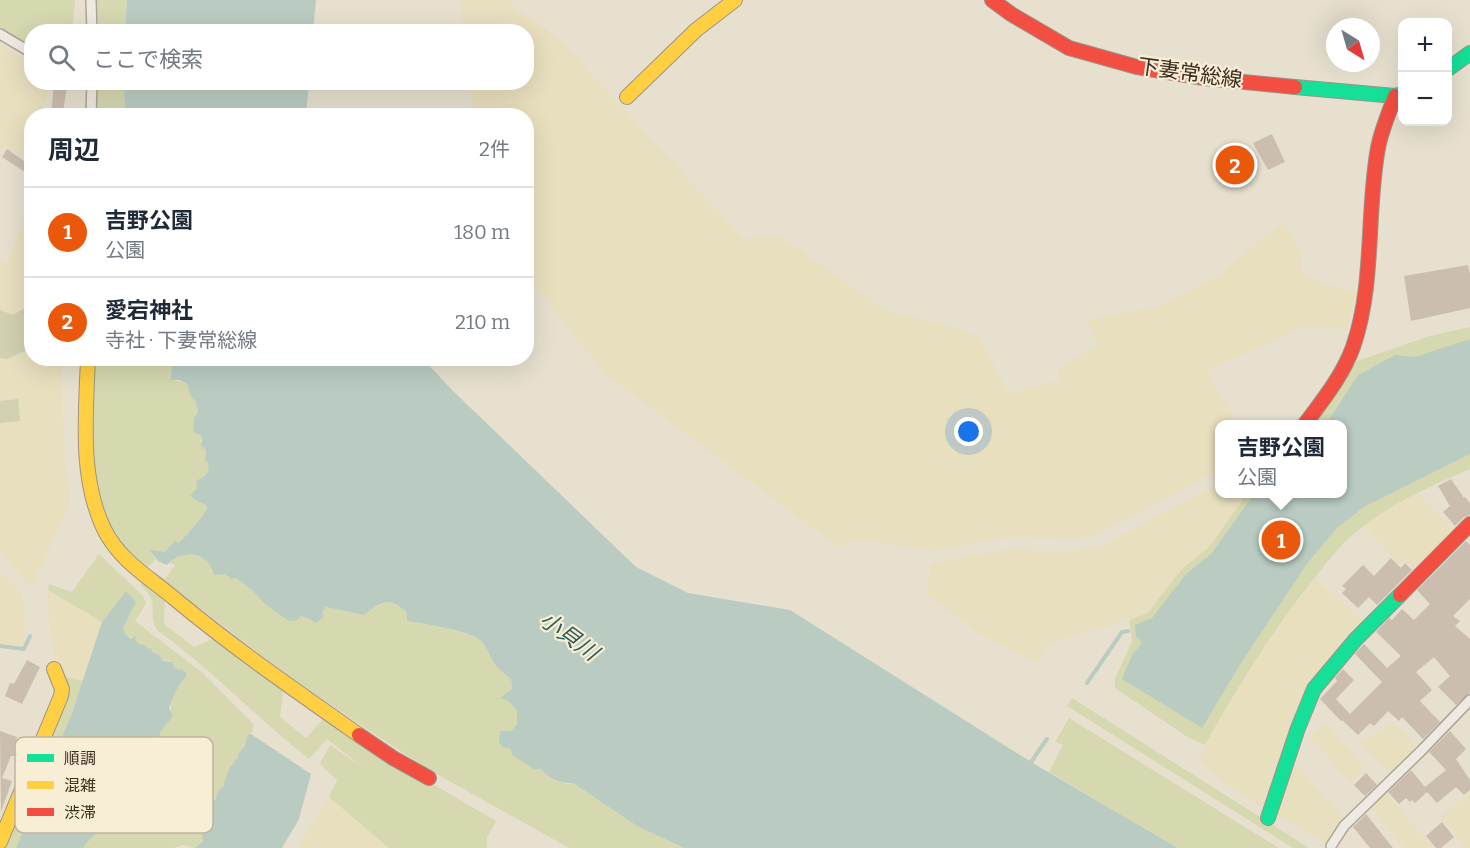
<!DOCTYPE html>
<html lang="ja">
<meta charset="utf-8">
<style>
:root{--surface:#fff;--page:#f2f2f3;--text:#1f2937;--muted:#747a83;--line:#e0e1e3;--accent:#ea580c}
body{margin:0;font-family:Bitter,"Noto Sans JP",serif;background:var(--page);color:var(--text)}
.controls{position:absolute;right:18px;top:18px;display:grid;overflow:hidden;border-radius:12px;box-shadow:0 6px 24px #0002}
.controls button{width:54px;height:54px;display:grid;place-items:center;padding:0;border:0;border-bottom:2px solid var(--line);background:var(--surface);color:var(--text);font:30px sans-serif}
.compass{position:absolute;left:1326px;top:18px;width:54px;height:54px;border-radius:50%;background:var(--surface);box-shadow:0 6px 24px #0002;rotate:143deg}
.you{position:absolute;left:969px;top:432px;width:21px;height:21px;margin:-15px;border:4px solid #fff;border-radius:50%;background:#1a73e8;box-shadow:0 0 0 9px #1a73e833}
.badge{display:grid;place-items:center;width:39px;height:39px;border-radius:50%;background:var(--accent);color:#fff;font-size:20px;font-weight:700}
.pin{position:absolute;translate:-50% -50%;border:3px solid #fff;box-shadow:0 2px 6px #0006}
.popup{position:absolute;left:1215px;top:420px;width:132px;height:78px;box-sizing:border-box;display:grid;place-content:center;border-radius:12px;background:var(--surface);filter:drop-shadow(0 2px 4px #0005);font-size:20px;white-space:nowrap;color:var(--muted)}
.popup b{font-size:22px;color:var(--text)}
.popup::after{content:'';position:absolute;left:50%;top:100%;margin-left:-12px;border:12px solid transparent;border-top-color:var(--surface)}
.list{margin:0;padding:0;list-style:none}
h2{display:flex;justify-content:space-between;align-items:center;height:78px;margin:0;padding:0 24px;font-size:26px}
h2 small{font-size:20px;font-weight:400;color:var(--muted)}
.list li{display:grid;grid-template-columns:39px 1fr auto;gap:18px;align-items:center;box-sizing:border-box;height:90px;padding:0 24px;border-top:2px solid var(--line)}
.list b{display:block;font-size:22px;white-space:nowrap}
.list p{margin:0;font-size:20px;white-space:nowrap;color:var(--muted)}
.list em{font-size:20px;font-style:normal;color:var(--muted)}
.icon{flex:none;width:33px;height:33px;fill:none;stroke:currentColor;stroke-width:2;stroke-linecap:round;stroke-linejoin:round}
.map{position:relative;flex:none;width:1470px;height:848px;overflow:hidden}
.search{position:absolute;background:var(--surface);box-shadow:0 6px 24px #0002;left:24px;top:24px;width:510px;height:66px;display:flex;align-items:center;gap:15px;box-sizing:border-box;padding:0 21px;border-radius:24px;color:var(--muted);font-size:22px}
.panel{position:absolute;background:var(--surface);box-shadow:0 6px 24px #0002;left:24px;top:108px;width:510px;height:258px;border-radius:24px}
.map>svg:first-child{display:block}
</style>
<div class="map">
<svg width="1470" height="848" viewBox="0 0 1470 848">
<rect width="100%" height="100%" fill="#e7e0cf"/>
<!-- farmland -->
<path fill="#e8dfbe" d="M460,0H511L514,8L554,34L744,239L779,237L791,244L887,311L961,329L980,338L1009,394L1060,380L1058,369L1098,345L1087,320L1157,307L1218,276L1283,221L1302,256V272L1323,284L1357,292L1346,329L1304,327L1206,371L1238,424H1220L1219,470L1093,536L1076,538L1007,537L929,551L855,539L840,548L609,377L567,328L527,273L526,116L474,115L470,83L526,82V32L464,31Z
M0,44L31,64L32,82L50,83L42,115L32,116L31,160L5,146L0,151Z
M24,214L31,218V310L27,306L13,315L0,310V258L7,265Z
M31,348L32,358L62,359L63,451L71,501L31,588L0,550V423L20,421L18,399L0,401V358L7,359Z
M1219,484L1220,494H1247L1209,547L1181,570L1148,613L1045,645L1039,664L980,634L926,594L931,563L1012,549L1056,552L1096,549Z
M1417,492L1454,530L1414,569L1404,559L1399,564L1364,526L1408,496Z
M0,571L21,592L24,605L26,645H0Z
M1315,578L1362,620L1297,705L1274,780L1264,804H1257L1226,784L1199,761L1205,745L1254,661L1292,605Z
M48,590L102,622L83,681L65,677L54,653L47,604Z
M1325,721L1364,768L1350,782L1310,737Z
M1393,722L1417,747L1390,773L1361,743Z
M1294,762L1344,819L1329,841L1324,842L1276,814Z
M1385,792L1433,848H1405L1370,806Z
M1470,793V848H1466L1440,817Z
M329,797L389,848H298Z"/>
<!-- green -->
<path fill="#d6d8b0" d="M0,0H75L72,31L32,32L31,47L0,27Z
M97,0H127L125,31H98Z
M96,83H124L125,115L95,116Z
M1470,327V469C1429,487 1389,504 1355,533C1339,546 1325,565 1312,581C1271,632 1237,688 1205,745L1186,736L1115,688V679L1132,641L1129,620L1148,613L1181,570L1209,547L1247,494H1342V424H1313L1357,361L1430,336Z
M92,359H165L172,366L169,379L187,384L191,397L196,402L198,412L194,418L193,431L202,436L200,441L206,449L205,461L208,463C210,474 206,477 196,481L198,489L194,493L195,500L206,505L207,509C202,517 184,539 178,543L175,542L165,552L153,556L156,559L145,570C123,550 103,524 96,493C87,452 92,401 92,359Z
M99,554L143,596L146,604L135,621L204,674L254,725L251,734L248,736L239,758L232,763L223,787L204,814L210,822L203,840L195,848L182,845L175,848H83L89,842L97,813L100,810L111,809C112,804 113,798 115,795C119,786 138,780 139,766L149,755L160,736V732L171,717C169,702 177,687 179,671L175,668L170,660L163,661L125,634L123,628L136,602L126,591L102,622L48,590L49,584L72,592Z
M184,554L197,556L206,560L214,571L236,578L252,590L265,604L301,616L312,622L324,617L322,613L326,607L364,615C382,603 389,594 407,613V621C421,623 470,632 480,640C489,648 491,664 501,671C508,677 513,678 512,689L507,692L508,701L517,711V724L511,731V749L541,769L552,779L567,784L573,783L637,826L684,848H569L426,768L292,679L180,593L152,575L154,572L165,579L175,565L170,562L177,556Z
M144,580L165,597L164,624L194,647L212,639L283,691L280,717L306,738L323,719L420,782H429L496,821L487,838V848H389L329,797L337,780L320,764L330,745L364,768L327,739L309,759C257,718 211,669 157,630C146,610 162,603 140,585Z
M65,677L83,681L57,754L16,848H1L45,755L67,695Z
M1072,698L1309,848H1293L1067,706Z
M1069,718L1279,848H1178L1049,772L1063,745L1055,742Z"/>
<!-- cemetery -->
<path fill="#d1d1b0" d="M28,306L31,310V348L7,359L0,358V310L13,315Z
M18,399L20,421L0,423V401Z"/>
<!-- water -->
<path fill="#baccc2" d="M127,0H316L313,31H125Z
M124,83H309L306,115H125Z
M1470,339V454L1364,507L1337,528L1309,561L1241,663L1202,728L1122,679L1132,655L1142,643L1136,636L1135,625L1152,618L1186,574L1211,554L1249,501L1256,494H1342V424H1326L1358,375L1395,355L1415,357Z
M164,359H423L451,389L636,567L688,593L790,610L1036,765L1178,848H684L637,826L573,783C560,784 549,778 541,769H534L512,755L511,749L505,748L499,743L500,731H511L517,724V711L508,701L500,698L512,689C513,678 508,677 501,671C491,664 489,648 480,640C470,631 421,623 407,621V613C390,595 381,602 364,615L326,607L322,613L324,617L316,623L301,616L297,620L289,621L265,604L252,590L236,578L231,579L225,574L214,575C209,552 182,548 167,565L158,561L150,550L165,552L175,541L178,543C184,539 202,517 207,509L206,505L195,500L190,495L197,489L196,481C205,477 210,474 208,463L205,461L206,450L201,446L202,436L193,432L194,418L198,412L196,402L191,397L187,384L179,380H170L172,366Z
M126,591L136,602L123,628L125,634L131,639L136,636L135,640L139,644L145,645L147,649L151,648L152,652L159,655L163,661L172,662L175,668L179,670L181,669L186,673V677C176,687 174,696 169,708L173,716L160,732V736C149,752 141,768 129,783C125,788 118,789 115,795C113,798 112,804 111,808C102,813 100,807 95,820L97,823L93,828L95,834L83,848H16L72,713L102,622Z
M251,734L311,774L299,819L282,848H195L203,841L202,835L210,822L204,814L211,806V801L215,800L219,790L223,787C226,776 229,765 238,758V754L244,747L248,735Z"/>
<g fill="none" stroke-linecap="round" stroke-linejoin="round">
<!-- stream -->
<path stroke="#baccc2" stroke-width="4" d="M0,646L24,649L30,636
M1087,683L1122,632L1128,631
M1029,765L1047,739"/>
</g>
<!-- building -->
<path fill="#ccbeaf" d="M54,82L67,87L63,111L61,110L60,116H51Z
M1272,134L1285,162L1268,170L1253,143Z
M7,149L30,165L25,172L2,157Z
M1468,265L1470,275V308L1411,321L1404,276Z
M1451,479L1464,498L1465,497L1470,503V515L1464,517L1455,526L1443,512L1450,506L1438,486Z
M1466,541L1470,545V599L1453,616L1460,621L1455,626L1470,639V693L1456,705L1438,687L1450,676L1434,657L1416,672L1432,690L1420,701L1440,722L1423,739L1402,717L1399,721L1388,711L1374,726L1370,723L1358,735L1342,720L1341,721L1320,699L1337,681L1335,678L1343,669L1354,680L1336,699L1350,714L1382,682L1355,654L1364,644L1387,668L1401,656L1376,632L1389,618L1392,620L1402,609L1414,620L1430,604L1417,590Z
M1391,558L1401,568L1405,563L1412,570L1377,605L1369,597L1358,608L1342,593L1346,589L1342,586L1363,565L1374,576Z
M27,660L40,667L22,704L5,696L10,683L14,684Z
M0,731L17,737L14,747L17,748L14,756H11L2,778L12,781L1,812Z
M1450,731L1466,749L1456,759L1470,780V790L1464,795L1456,787L1437,803L1427,792L1415,803L1412,800L1410,802L1406,798L1399,804L1388,792L1411,770L1425,787L1446,770L1429,752Z
M1366,773L1377,785L1365,796L1354,785Z
M1366,814L1393,848H1370L1353,827Z
M1442,822L1454,837L1441,848H1436L1426,836Z"/>
<g fill="none" stroke-linecap="round" stroke-linejoin="round">
<defs>
<path id="street" d="M91,0L92,32
M0,34L32,53
M91,116L92,82
M1331,846L1344,826L1421,751L1470,700"/>
<path id="fast" d="M1448,69L1470,53
M1295,87L1395,96L1402,94
M1268,818L1298,728L1314,689L1356,639L1400,595"/>
<path id="slow" d="M627,97L696,30L735,0
M88,358C86,414 79,477 104,529C119,560 150,578 175,599C234,648 296,691 359,735
M0,842L61,696L62,689L54,669"/>
<path id="jam" d="M992,0L1011,14L1069,48L1137,67L1204,78L1295,87
M1305,424C1323,400 1343,375 1353,347C1375,284 1366,213 1378,148C1381,131 1389,113 1395,96
M1400,595L1470,524
M359,735L393,758L429,778"/>
</defs>
<!-- street casing -->
<use href="#street" stroke="#ada597" stroke-width="12"/>
<!-- fast casing -->
<use href="#fast" stroke="#9c9488" stroke-width="16"/>
<!-- slow casing -->
<use href="#slow" stroke="#9c9488" stroke-width="16"/>
<!-- jam casing -->
<use href="#jam" stroke="#9c9488" stroke-width="16"/>
<!-- street -->
<use href="#street" stroke="#efeae1" stroke-width="9"/>
<!-- fast -->
<use href="#fast" stroke="#16e098" stroke-width="14"/>
<!-- slow -->
<use href="#slow" stroke="#ffcf43" stroke-width="14"/>
<!-- jam -->
<use href="#jam" stroke="#f24e42" stroke-width="14"/>
</g>
<g text-anchor="middle" dominant-baseline="central" stroke-width="4.5" stroke-linejoin="round" paint-order="stroke">
<!-- street labels -->
<g font-size="21" fill="#3d2d1e" stroke="#f8eed5">
<text transform="translate(1190 73) rotate(8)">下妻常総線</text>
</g>
<!-- water labels -->
<g font-size="22" font-style="italic" fill="#2c5e5b" stroke="#f8eed5">
<text transform="translate(569 636) rotate(36)">小貝川</text>
</g>
</g>
<!-- legend -->
<rect x="15" y="737" width="198" height="96" rx="9" fill="#f8eed5" stroke="#c0b49e" stroke-width="1.5"/>
<rect x="27" y="754" width="27" height="8" fill="#16e098"/>
<rect x="27" y="781" width="27" height="8" fill="#ffcf43"/>
<rect x="27" y="808" width="27" height="8" fill="#f24e42"/>
<g font-size="16" fill="#3d2d1e">
<text x="64" y="764">順調</text>
<text x="64" y="791">混雑</text>
<text x="64" y="818">渋滞</text>
</g>
</svg>
<div class="controls">
<button>+</button>
<button>−</button>
</div>
<svg class="compass" viewBox="-18 -18 36 36"><path d="M0-13l5 13h-10z" fill="#e53935"/><path d="M0 13l5-13h-10z" fill="#747a83"/></svg>
<div class="you"></div>
<div class="pin badge" style="left:1281px;top:540px">1</div>
<div class="popup"><b>吉野公園</b>公園</div>
<div class="pin badge" style="left:1235px;top:165px">2</div>
<div class="search"><svg class="icon" aria-label="search" viewBox="0 0 24 24"><circle cx="10" cy="10" r="6"/><path d="M15 15l6 6"/></svg>ここで検索</div>
<section class="panel">
<h2>周辺<small>2件</small></h2>
<ul class="list">
<li><span class="badge">1</span><div><b>吉野公園</b><p>公園</p></div><em>180 m</em></li>
<li><span class="badge">2</span><div><b>愛宕神社</b><p>寺社 · 下妻常総線</p></div><em>210 m</em></li>
</ul>
</section>
</div>
